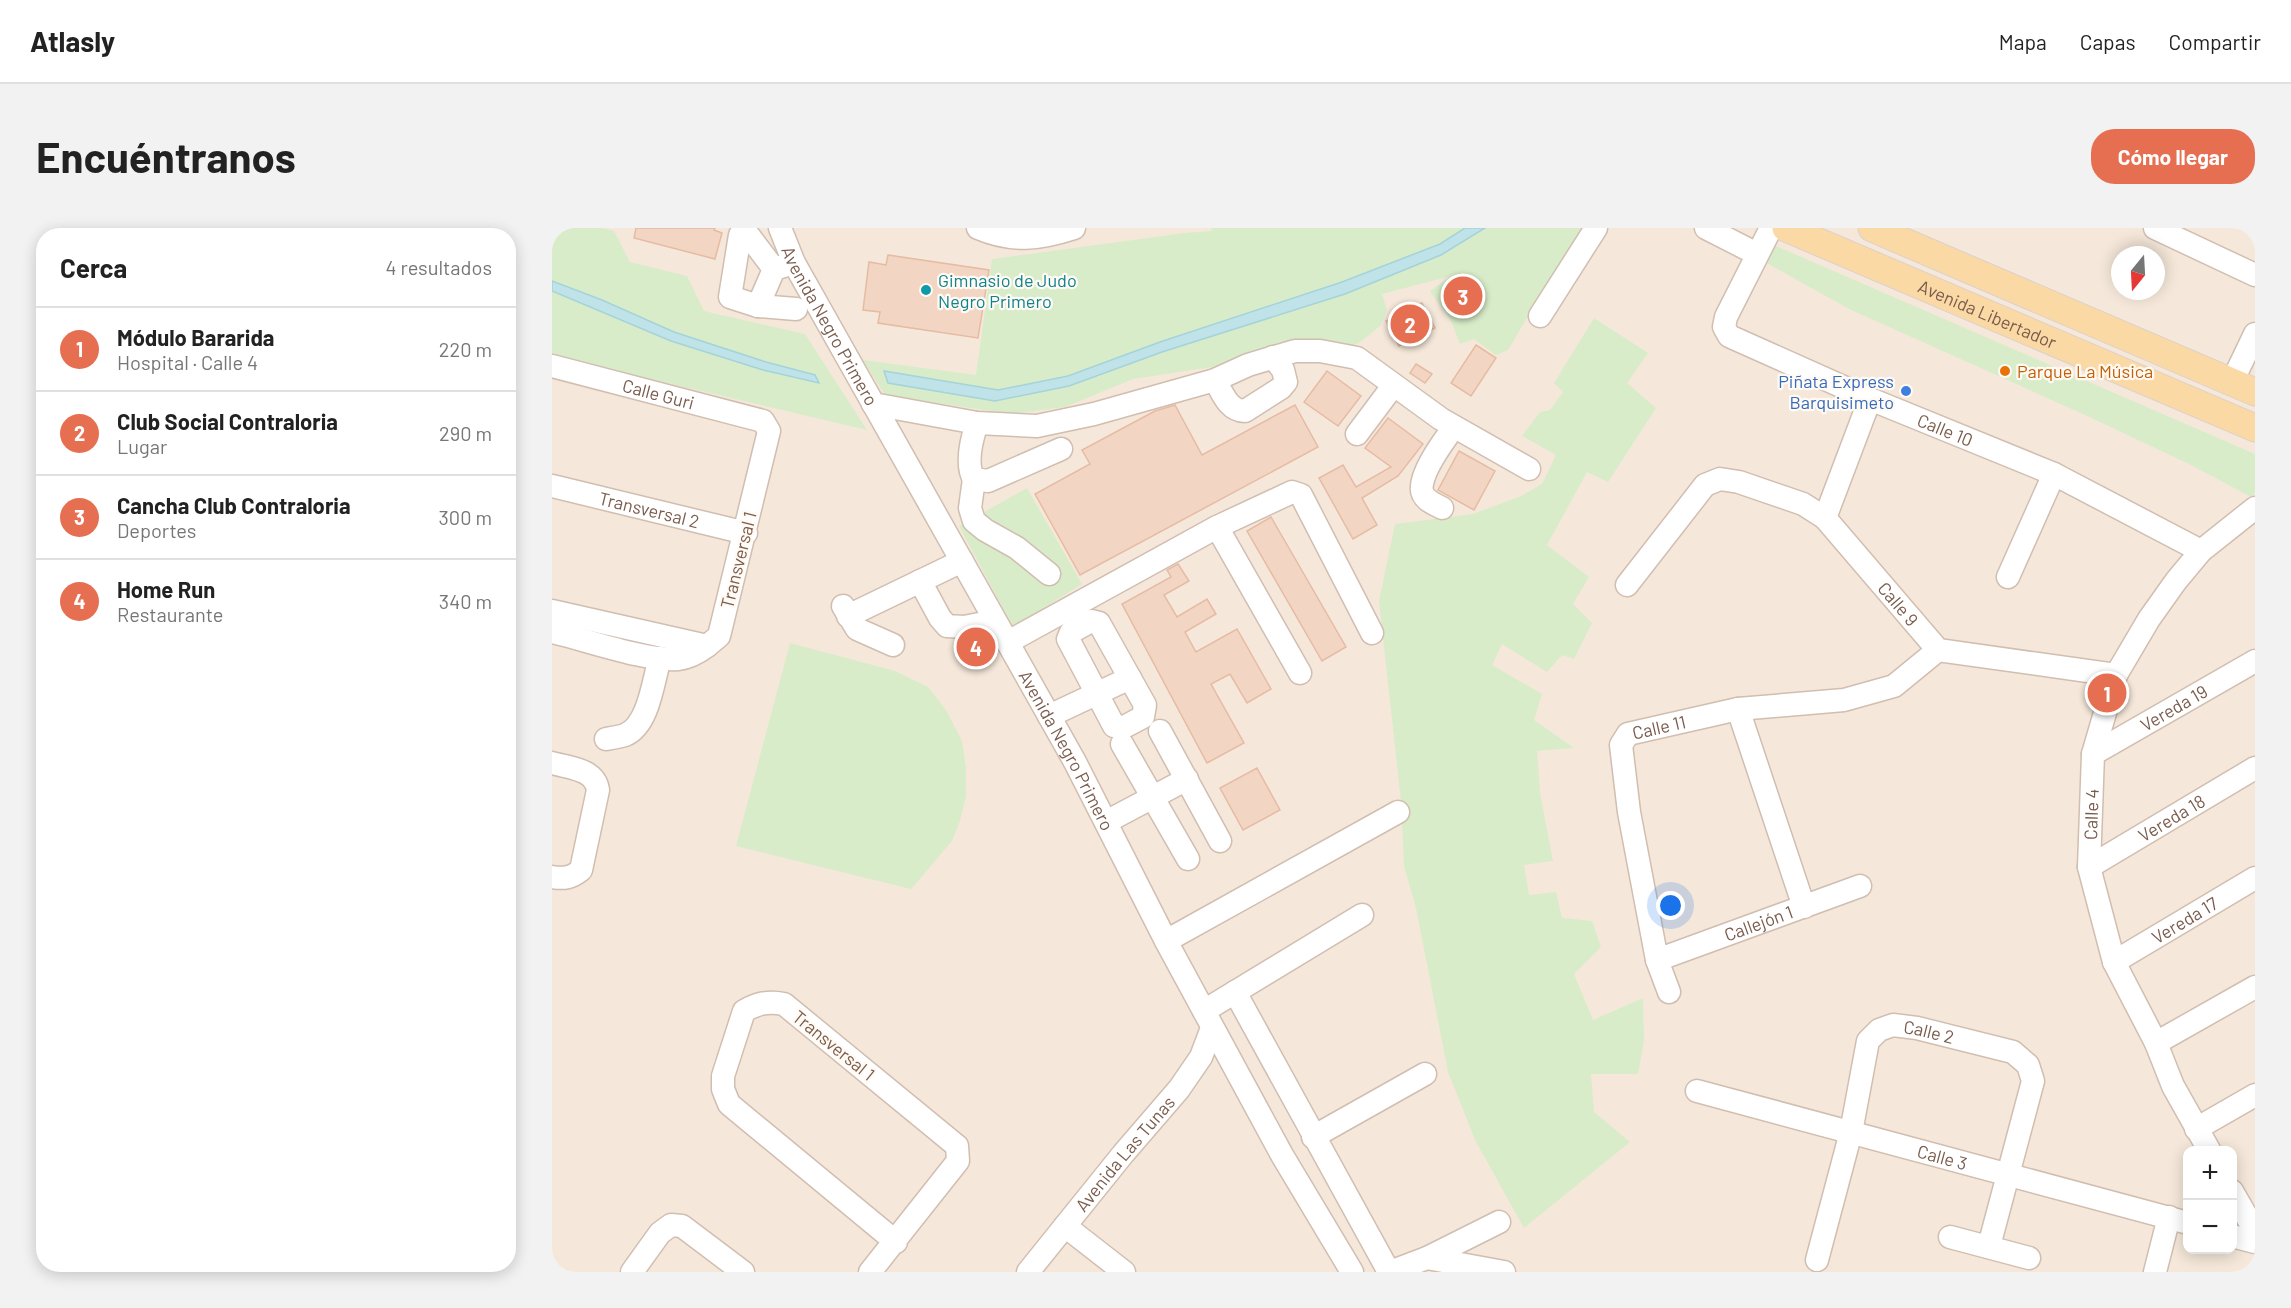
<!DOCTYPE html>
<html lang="es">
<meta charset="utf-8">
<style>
:root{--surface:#fff;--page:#f2f2f2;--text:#222;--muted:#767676;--line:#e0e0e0;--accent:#e76f51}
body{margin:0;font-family:Barlow,sans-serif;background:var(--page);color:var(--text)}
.controls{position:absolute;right:18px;bottom:18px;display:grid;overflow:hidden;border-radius:12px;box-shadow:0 3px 15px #0003}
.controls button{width:54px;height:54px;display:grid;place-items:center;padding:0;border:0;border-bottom:2px solid var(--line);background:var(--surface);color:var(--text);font:30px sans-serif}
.compass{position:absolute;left:1559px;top:18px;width:54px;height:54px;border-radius:50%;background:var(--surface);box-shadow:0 3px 15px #0003;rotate:198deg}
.you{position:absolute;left:1119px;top:678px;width:21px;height:21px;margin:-15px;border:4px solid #fff;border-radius:50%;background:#1a73e8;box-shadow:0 0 0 9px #1a73e833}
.badge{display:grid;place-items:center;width:39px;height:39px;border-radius:50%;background:var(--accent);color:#fff;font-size:20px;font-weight:700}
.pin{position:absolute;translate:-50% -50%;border:3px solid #fff;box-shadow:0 2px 6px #0006}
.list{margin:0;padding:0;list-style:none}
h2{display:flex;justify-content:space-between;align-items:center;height:78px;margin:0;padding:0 24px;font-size:26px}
h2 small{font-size:20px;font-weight:400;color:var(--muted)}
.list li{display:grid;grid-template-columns:39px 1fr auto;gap:18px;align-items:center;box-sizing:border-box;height:84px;padding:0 24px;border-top:2px solid var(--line)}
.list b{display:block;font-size:22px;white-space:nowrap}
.list p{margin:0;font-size:20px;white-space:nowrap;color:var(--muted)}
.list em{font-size:20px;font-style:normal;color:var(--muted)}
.map{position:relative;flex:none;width:1703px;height:1044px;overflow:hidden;border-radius:24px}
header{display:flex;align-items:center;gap:36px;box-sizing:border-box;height:84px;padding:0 30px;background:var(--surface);border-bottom:2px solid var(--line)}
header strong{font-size:28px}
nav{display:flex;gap:33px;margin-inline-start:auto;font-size:21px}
.intro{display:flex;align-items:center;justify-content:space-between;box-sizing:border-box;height:144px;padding:0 36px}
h1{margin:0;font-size:42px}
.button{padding:15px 27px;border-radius:24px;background:var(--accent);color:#fff;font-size:21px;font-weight:700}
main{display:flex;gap:36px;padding:0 36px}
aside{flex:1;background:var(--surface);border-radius:24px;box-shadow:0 3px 15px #0003}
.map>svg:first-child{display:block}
</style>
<header>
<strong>Atlasly</strong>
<nav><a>Mapa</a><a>Capas</a><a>Compartir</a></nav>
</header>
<div class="intro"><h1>Encuéntranos</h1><a class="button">Cómo llegar</a></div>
<main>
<aside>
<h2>Cerca<small>4 resultados</small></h2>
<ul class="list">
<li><span class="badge">1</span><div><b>Módulo Bararida</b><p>Hospital · Calle 4</p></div><em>220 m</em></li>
<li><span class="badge">2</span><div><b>Club Social Contraloria</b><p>Lugar</p></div><em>290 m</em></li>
<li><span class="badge">3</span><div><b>Cancha Club Contraloria</b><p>Deportes</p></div><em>300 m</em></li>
<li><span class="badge">4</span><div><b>Home Run</b><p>Restaurante</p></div><em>340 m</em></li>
</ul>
</aside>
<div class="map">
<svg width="1703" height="1044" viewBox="0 0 1703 1044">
<rect width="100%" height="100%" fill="#fdf6ec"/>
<!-- residential -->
<path fill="#f5e8da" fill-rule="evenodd" d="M0,0H1703V1044H0ZM1568,27H1604V63H1568ZM1636,922H1680V1022H1636Z"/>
<!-- green -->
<path fill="#d8ecc9" d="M0,0H50L62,3L78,34L135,48L152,83L253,106L315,202L0,128Z
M659,0H1032L1009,33L956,122L944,127L922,111L908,116L899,93L878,63L899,48L830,66L835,82L828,98L807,115L780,125L693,134L581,151L513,179L459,186L333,167L311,132L424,147L440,31L633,5L660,3Z
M1224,18L1703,226V263L1701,270L1637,236L1533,187L1297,81L1213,34Z
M1042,90L1096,125L1075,155L1104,180L1056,254L1035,244L995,317L1037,349L1021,376L1040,395L1022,431L1010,427L995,444L950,416L940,437L990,466L982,492L1022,520L985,523L988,565L1001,633L972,637L977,667L1004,664L1010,690L1040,693L1049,719L1022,746L1041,792L1091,770L1092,813L1086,846H1039L1042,884L1078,914L972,1000L924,914L896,844L864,680L852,638L849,573L827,373L843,296L921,286L969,268L990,256L1004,227L970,208L988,184L998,182L1011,164L1002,155Z
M475,260L530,356L461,399L407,298Z
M238,415L343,443L376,459L394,482L410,513L414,539V568L408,593L400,613L359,661L184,618Z"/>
<!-- water -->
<path fill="#bfe3e8" stroke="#a5d3da" stroke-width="1.5" d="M913,0H933L889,27L793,66L610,124L517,158L443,173L336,155L332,143L446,162L516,148L608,114L790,54L888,16Z
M0,53L50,72L122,104L214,134L263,147L267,155L211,142L119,113L0,63Z"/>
<!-- building -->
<path fill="#f3d5c3" stroke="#e6bba3" stroke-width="1.5" d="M84,0H163L162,2L170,5L163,31L82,10Z
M336,27L437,42L426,110L326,95L328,84L311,82L317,34L334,37Z
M870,75L883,100L847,118L834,93Z
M924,117L944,130L919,168L899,155Z
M864,136L880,146L873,155L858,145Z
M775,143L809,168L786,198L752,174Z
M623,177L650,227L743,177L766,219L528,347L483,266L538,236L530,222L603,183Z
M836,190L871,216L846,248L810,270L825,297L801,311L767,250L791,237L804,259L839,239L813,220Z
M907,223L943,243L922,282L886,262Z
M719,289L794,419L770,433L695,303Z
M626,336L637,353L612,367L625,389L655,371L664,386L633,404L644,424L685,401L719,461L695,475L678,446L659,456L692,515L655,535L570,376L619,349L615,342Z
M705,540L728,582L691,602L668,560Z"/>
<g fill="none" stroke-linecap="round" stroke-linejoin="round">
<defs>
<g id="minor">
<path id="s1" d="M228,0L242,35L523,534L614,713L730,927L800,1044"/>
<path d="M426,0C461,15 488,11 522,0"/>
<path d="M1154,0L1205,26"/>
<path id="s2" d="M1219,0L1174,89L1172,99L1177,108L1318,171L1502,246L1649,323"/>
<path d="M1603,0L1703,47"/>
<path d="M222,41L194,4H191L188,7L178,69L206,78L222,41L242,35"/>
<path d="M206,78L244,81"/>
<path d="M988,88L1044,0"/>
<path id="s3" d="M0,138L211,193L217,203L167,408L155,418L0,383"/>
<path d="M663,152C670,164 676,183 693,183L729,160L734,154L731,142L721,129"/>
<path d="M1680,154L1703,106"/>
<path id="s4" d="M1318,171L1273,290L1386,422L1564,447"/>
<path d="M321,176L425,195L485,198L542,186L663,152L696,137L743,123H768L805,130L889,191L977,241"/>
<path d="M425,195C420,210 413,236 422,251L436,253L509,221"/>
<path d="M805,206L841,158"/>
<path d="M422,251L418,280L422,293L433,302L465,320L497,346"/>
<path id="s5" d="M0,258L194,305"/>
<path d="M890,280C883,276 875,274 871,266C863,251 893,211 902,199"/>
<path d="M665,299L748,445"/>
<path d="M1456,349L1502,246"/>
<path d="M368,353L388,390L395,398L412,399L443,393"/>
<path d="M1075,357L1153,257L1168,251L1187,254L1251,276L1273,290"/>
<path d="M291,378L305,401L341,417"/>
<path d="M296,388L410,333"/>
<path d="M539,393L547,395L593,477L591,489L572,499L562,498L516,411L519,404Z"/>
<path d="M0,404C32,411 96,434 126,431C137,430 147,424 155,418"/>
<path d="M456,414L665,299L740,264L749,267L820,405"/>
<path d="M1186,481L1252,679"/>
<path d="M497,488L578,450"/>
<path d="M608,503L668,613"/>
<path d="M54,511C60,510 67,509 73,507C97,497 101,453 108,430"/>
<path d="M570,516L636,631"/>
<path id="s6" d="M1541,526L1703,433"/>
<path d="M0,535C18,540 43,541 46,562L29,642C19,650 12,651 0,649"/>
<path d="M554,594L635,551"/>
<path id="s7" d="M1537,639L1703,540"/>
<path d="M614,713L846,584"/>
<path id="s8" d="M1105,732L1308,658"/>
<path id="s9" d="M1562,734L1703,650"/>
<path d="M683,764L837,1044"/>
<path id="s10" d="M1117,764L1105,732L1077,584L1069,517L1076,506L1186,481L1292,472L1342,458L1386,422"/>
<path d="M652,783L810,687"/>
<path d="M1604,815L1703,759"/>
<path id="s11" d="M1145,863L1636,995"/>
<path d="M1644,901L1703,867"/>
<path d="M761,909L873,846"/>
<path id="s12" d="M1657,922L1621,858L1604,815L1562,734L1537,639L1541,526L1564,447L1597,391L1624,353L1649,323L1703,280"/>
<path d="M1680,963L1703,1003"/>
<path d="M513,998L572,1044"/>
<path d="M1680,1008L1703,1014"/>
<path d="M1398,1009L1477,1030"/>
<path d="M875,1030L952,1044"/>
<path id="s13" d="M1265,1032L1299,904L1316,813L1327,802L1341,797L1365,800L1461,824L1476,837L1481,853L1437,1018"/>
<path d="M80,1044L108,1005L119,997L130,998L191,1044"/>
<path d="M318,1044L406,933L405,918L232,776C216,773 206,775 192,783L171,848V861L177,876L344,1014"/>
<path id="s14" d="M476,1044L571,926L627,861L649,829L660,800"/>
<path d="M838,1044L875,1030L947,994"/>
<path d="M1603,1044L1617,989"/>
</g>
<g id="major">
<path id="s15" d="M1234,0L1703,200"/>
<path d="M1320,0L1703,164"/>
</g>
</defs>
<!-- minor casing -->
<use href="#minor" stroke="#d1beb0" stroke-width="25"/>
<!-- major casing -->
<use href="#major" stroke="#dad1cd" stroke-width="29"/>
<!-- minor -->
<use href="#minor" stroke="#fff" stroke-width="22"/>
<!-- major -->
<use href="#major" stroke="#fbd9a5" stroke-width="27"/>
</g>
<!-- markers -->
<circle fill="#0f9aa8" stroke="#fffaf3" stroke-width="2" cx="374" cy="62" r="6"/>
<circle fill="#e8710a" stroke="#fffaf3" stroke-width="2" cx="1453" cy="143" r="6"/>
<circle fill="#3f7fe0" stroke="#fffaf3" stroke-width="2" cx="1354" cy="163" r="6"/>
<g text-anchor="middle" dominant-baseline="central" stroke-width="4.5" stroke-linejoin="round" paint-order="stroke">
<!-- culture labels -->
<g font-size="18" fill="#0d838f" stroke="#fffaf3" text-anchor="start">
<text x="386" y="52">Gimnasio de Judo<tspan x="386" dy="21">Negro Primero</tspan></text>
</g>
<!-- street labels -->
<g font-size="18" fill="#7a5c4d" stroke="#fffaf3">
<text stroke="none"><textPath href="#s15" startOffset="219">Avenida Libertador</textPath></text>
<text stroke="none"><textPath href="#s1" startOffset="110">Avenida Negro Primero</textPath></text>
<text stroke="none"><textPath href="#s3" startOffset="110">Calle Guri</textPath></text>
<text stroke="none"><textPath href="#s2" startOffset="356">Calle 10</textPath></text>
<text stroke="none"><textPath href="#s5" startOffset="100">Transversal 2</textPath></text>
<text transform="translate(186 332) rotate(-76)">Transversal 1</text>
<text stroke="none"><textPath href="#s4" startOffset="240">Calle 9</textPath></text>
<text stroke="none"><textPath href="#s6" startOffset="93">Vereda 19</textPath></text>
<text stroke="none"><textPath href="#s10" startOffset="297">Calle 11</textPath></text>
<text stroke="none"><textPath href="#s1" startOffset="596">Avenida Negro Primero</textPath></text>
<text stroke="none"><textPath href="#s12" startOffset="362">Calle 4</textPath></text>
<text stroke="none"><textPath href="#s7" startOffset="96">Vereda 18</textPath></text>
<text stroke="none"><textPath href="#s9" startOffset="82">Vereda 17</textPath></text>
<text stroke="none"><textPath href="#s8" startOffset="108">Callejón 1</textPath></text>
<text stroke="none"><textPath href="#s13" startOffset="292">Calle 2</textPath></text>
<text transform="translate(282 817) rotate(39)">Transversal 1</text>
<text stroke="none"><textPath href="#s14" startOffset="153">Avenida Las Tunas</textPath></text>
<text stroke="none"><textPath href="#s11" startOffset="254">Calle 3</textPath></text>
</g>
<!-- food labels -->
<g font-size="18" fill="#c56008" stroke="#fffaf3" text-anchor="start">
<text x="1465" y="143">Parque La Música</text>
</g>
<!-- shop labels -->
<g font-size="18" fill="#366cbe" stroke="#fffaf3" text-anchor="end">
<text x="1342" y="153">Piñata Express<tspan x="1342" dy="21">Barquisimeto</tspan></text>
</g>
</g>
</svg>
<div class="controls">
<button>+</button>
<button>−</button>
</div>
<svg class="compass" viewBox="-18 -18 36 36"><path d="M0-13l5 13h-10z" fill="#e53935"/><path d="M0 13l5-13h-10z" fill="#767676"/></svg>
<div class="you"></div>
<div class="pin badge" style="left:1555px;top:465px">1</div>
<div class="pin badge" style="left:858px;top:96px">2</div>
<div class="pin badge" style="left:911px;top:68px">3</div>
<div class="pin badge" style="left:424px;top:419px">4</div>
</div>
</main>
